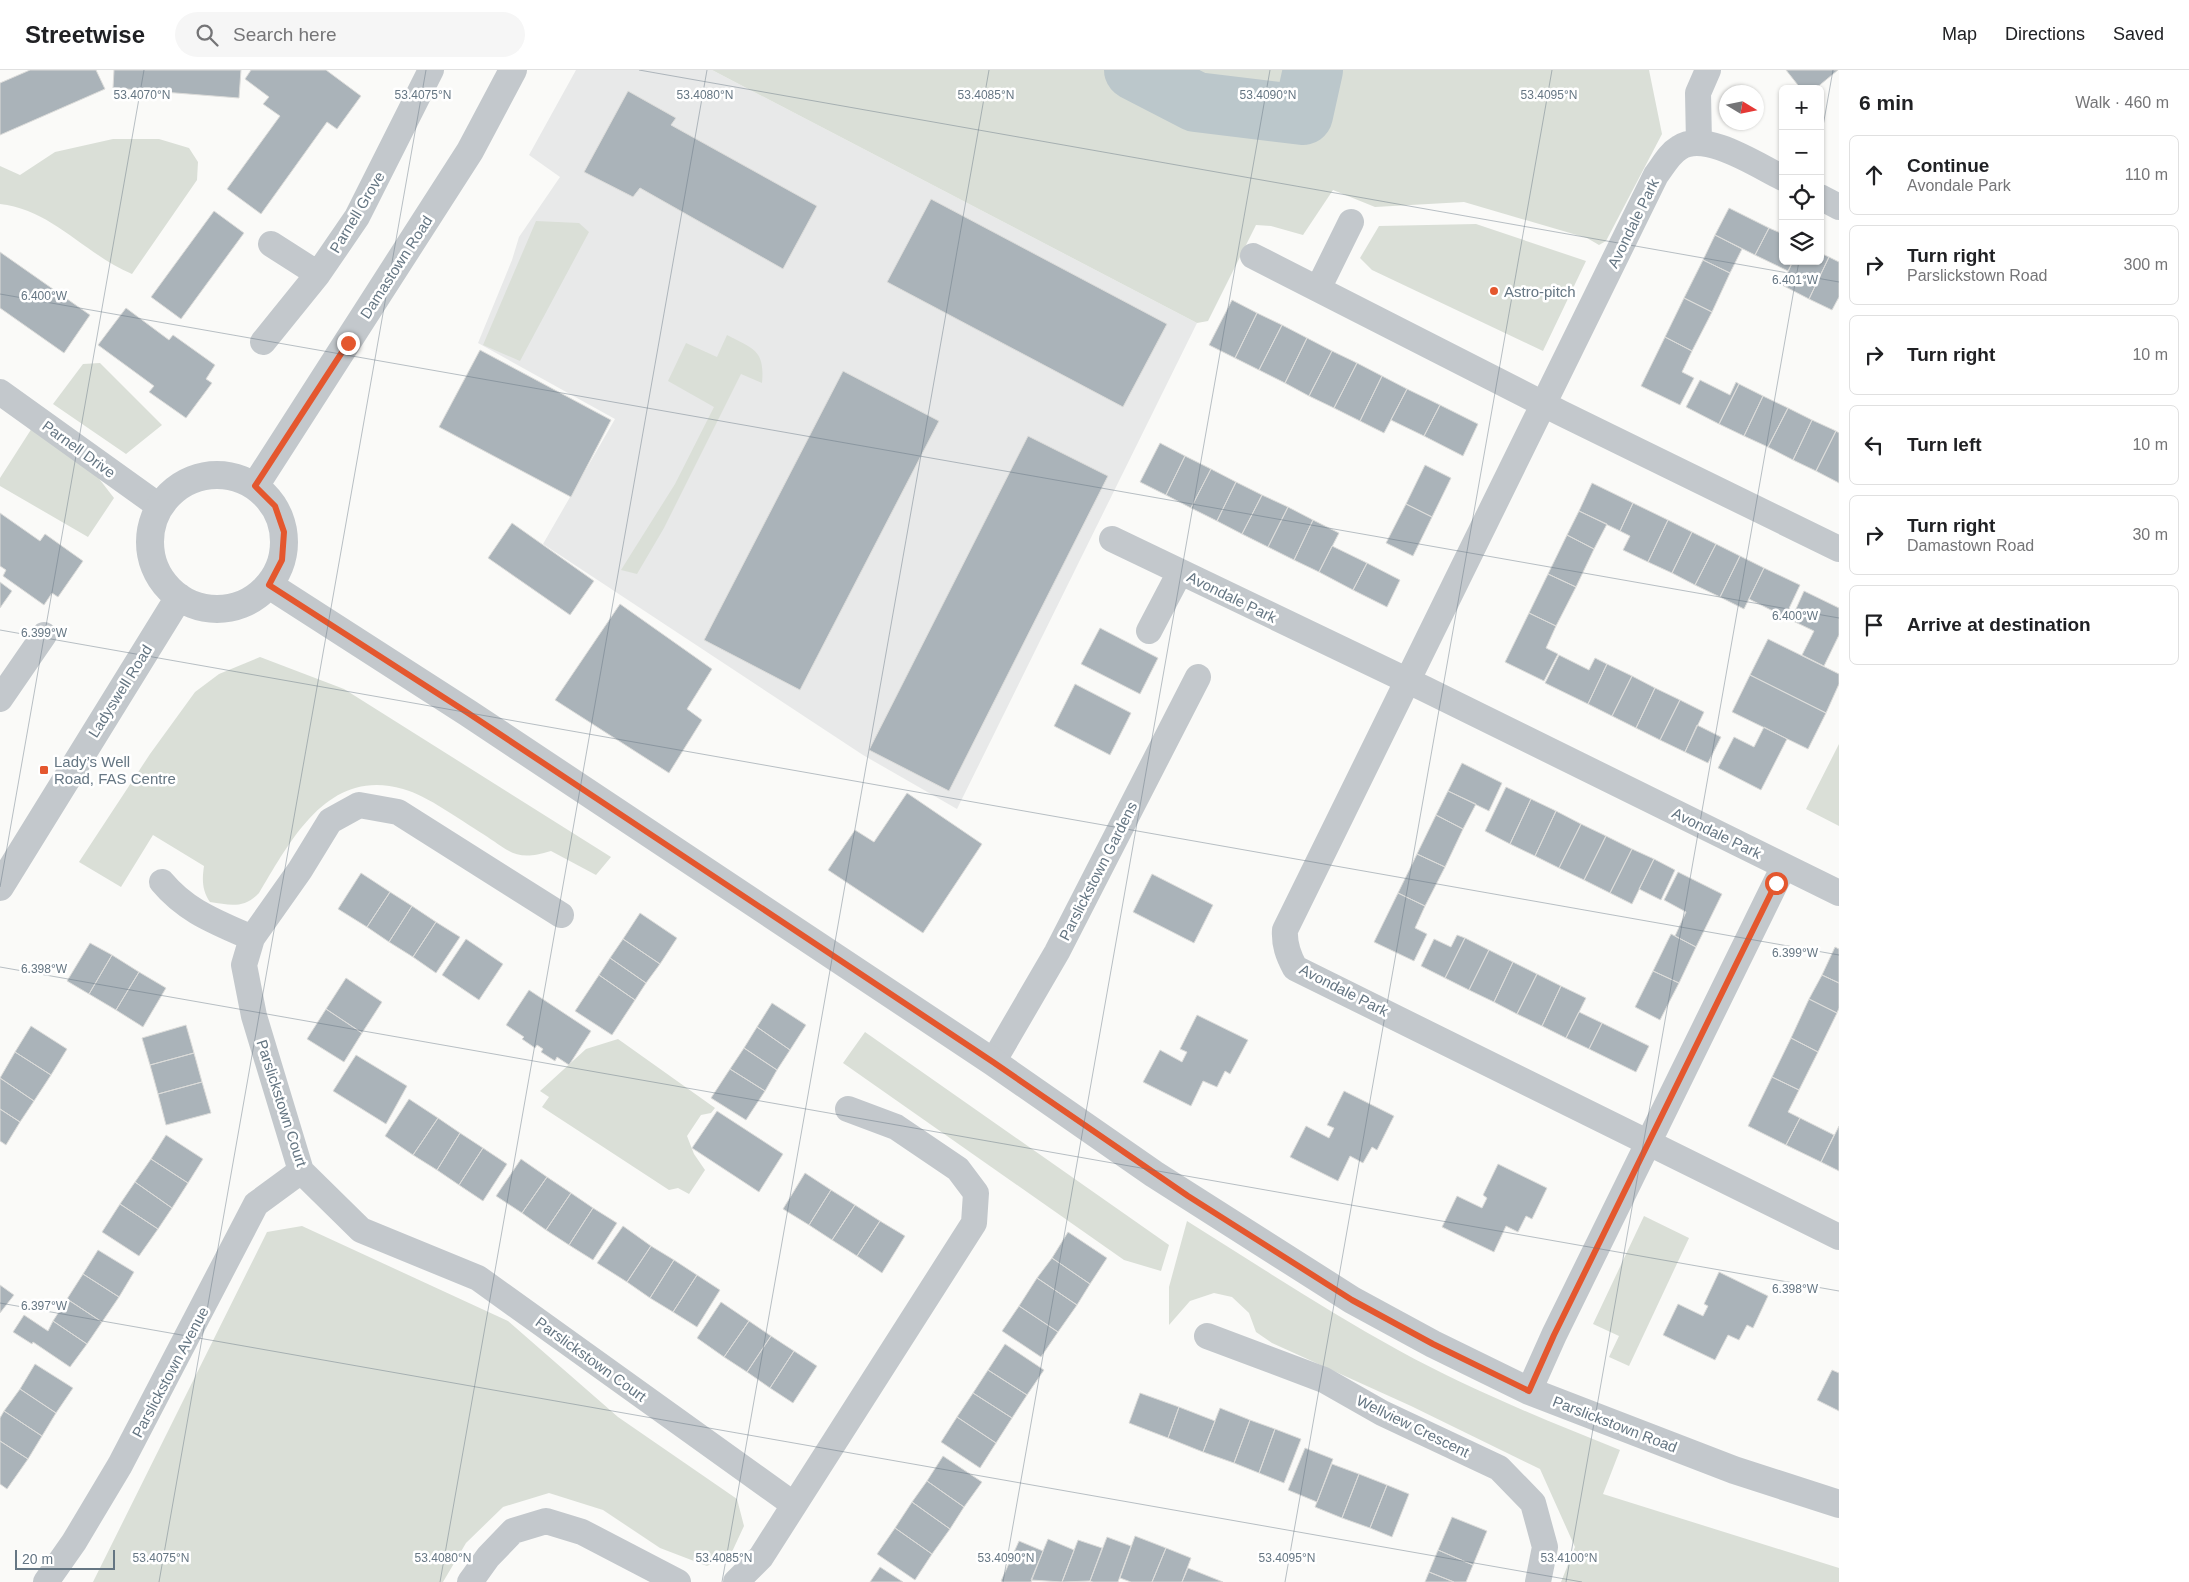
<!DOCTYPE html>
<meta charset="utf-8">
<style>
:root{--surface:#fff;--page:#f6f6f6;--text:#202124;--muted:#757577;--line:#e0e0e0}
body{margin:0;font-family:Arial,sans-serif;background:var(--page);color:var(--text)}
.controls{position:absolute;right:15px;top:15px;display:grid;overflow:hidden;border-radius:8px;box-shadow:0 1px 4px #0004}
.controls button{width:45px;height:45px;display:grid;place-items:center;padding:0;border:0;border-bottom:1px solid var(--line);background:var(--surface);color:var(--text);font:25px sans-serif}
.compass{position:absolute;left:1719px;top:15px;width:45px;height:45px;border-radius:50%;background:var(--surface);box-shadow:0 1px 4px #0004;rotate:100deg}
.scale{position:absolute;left:15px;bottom:12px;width:100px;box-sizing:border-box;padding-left:5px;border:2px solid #657683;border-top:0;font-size:14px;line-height:18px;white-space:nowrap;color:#657683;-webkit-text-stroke:4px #fff;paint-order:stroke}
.stop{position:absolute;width:15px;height:15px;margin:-11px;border:4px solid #e4572e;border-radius:50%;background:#fff}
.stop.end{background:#e4572e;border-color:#fff;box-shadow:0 1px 5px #0008}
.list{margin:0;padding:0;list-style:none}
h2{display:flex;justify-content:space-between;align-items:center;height:65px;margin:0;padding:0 20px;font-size:21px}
h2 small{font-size:16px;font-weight:400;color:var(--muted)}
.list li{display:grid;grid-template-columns:32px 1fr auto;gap:15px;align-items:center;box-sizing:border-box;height:80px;margin:0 10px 10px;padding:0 10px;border:1px solid var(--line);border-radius:8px}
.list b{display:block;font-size:19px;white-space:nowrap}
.list p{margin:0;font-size:16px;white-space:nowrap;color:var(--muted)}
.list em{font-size:16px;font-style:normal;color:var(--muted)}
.icon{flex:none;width:28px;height:28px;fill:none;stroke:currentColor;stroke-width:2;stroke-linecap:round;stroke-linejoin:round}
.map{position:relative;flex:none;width:1839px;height:1512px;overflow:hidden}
header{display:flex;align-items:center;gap:30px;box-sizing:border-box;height:70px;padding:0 25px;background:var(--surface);border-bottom:1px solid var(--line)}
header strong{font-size:24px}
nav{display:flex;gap:28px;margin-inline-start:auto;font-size:18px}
.search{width:350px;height:45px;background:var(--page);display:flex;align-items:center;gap:12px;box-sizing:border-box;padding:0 18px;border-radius:28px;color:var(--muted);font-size:19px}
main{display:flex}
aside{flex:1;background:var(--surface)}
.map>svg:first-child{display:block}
</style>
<header>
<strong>Streetwise</strong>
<div class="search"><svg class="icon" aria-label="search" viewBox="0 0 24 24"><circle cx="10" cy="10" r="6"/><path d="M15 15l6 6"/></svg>Search here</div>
<nav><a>Map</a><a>Directions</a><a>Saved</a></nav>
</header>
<main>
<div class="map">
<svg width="1839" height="1512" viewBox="0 0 1839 1512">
<rect width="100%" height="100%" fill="#fafaf8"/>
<!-- built -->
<path fill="#e8e9e9" d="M576,0H712L1197,253L957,739L863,685L543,474L615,349L478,273L512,190L519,167L560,107L529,85Z"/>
<!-- green -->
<path fill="#dadfd7" d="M712,0H1649L1662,64L1606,171L1599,175L1587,168L1464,132L1375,137L1333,120L1303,165L1271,156L1256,155L1208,251L1197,253Z
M113,69H159L189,78L198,92L197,110L132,204C86,185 51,139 0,134V96L20,105L55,82Z
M536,151L579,153L589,162L520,291L483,275Z
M1476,154L1586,191L1543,281L1372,200L1360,188L1379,156Z
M727,265C754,279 765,280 762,313L741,304L664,458L637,504L621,500L675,414L714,337L668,311L686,273L717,287Z
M100,293L162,355L126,384L53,334L83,294Z
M32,358L97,406L114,428L88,467L0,416V408Z
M260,587L344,619L611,787L596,805L551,781C516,792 511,782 483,764C460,750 428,726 403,719C328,697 291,770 259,823C244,839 230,835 210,832C202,820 202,810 204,796L153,765L121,817L79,792L150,684L195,622L219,604Z
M1839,674V756L1806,739Z
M865,962L1169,1175L1161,1201L1124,1190L843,993Z
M618,969L715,1038L711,1043L701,1045L687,1066L694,1084L705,1100L689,1124L678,1118L669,1120L542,1037L549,1027L540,1021L586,979Z
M1644,1146L1689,1168L1629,1296L1609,1287L1619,1266L1593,1254Z
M1187,1151C1257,1195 1326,1240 1398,1280C1469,1319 1545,1350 1620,1380L1603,1424L1839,1498V1512H1561L1575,1477L1540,1399L1411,1336L1272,1273L1256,1262L1249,1243L1232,1227L1214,1223L1190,1231L1169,1255V1217Z
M302,1156L508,1251L618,1347L737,1429L744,1456L731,1484L707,1496L660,1478L603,1440L549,1423L503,1437L466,1473L443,1512H93L267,1162Z"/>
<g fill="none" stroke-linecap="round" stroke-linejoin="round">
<!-- river -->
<path stroke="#bbc7cb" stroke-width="60" d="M1134,0L1196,32L1303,45L1313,0"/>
</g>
<!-- building -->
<path fill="#aab3b9" stroke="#dcdcda" d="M30,0H96L105,19L0,65V13Z
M114,0H241L239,28L113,18Z
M251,0H326L361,26L337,59L327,52L261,144L227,119L280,46L263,34L269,27L245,9Z
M1786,0H1838L1815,19H1801Z
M628,21L676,48L671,55L817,136L783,199L640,118L633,127L584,102Z
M931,129L1167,254L1123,337L887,212Z
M1729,138L1769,158L1755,185L1715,165Z
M214,141L244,163L181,249L151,227Z
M1769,158L1783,164V191H1793L1788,201L1755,185Z
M1715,165L1742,179L1730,203L1703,190Z
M0,182L90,245L64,283L0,238Z
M1820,183L1829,187L1809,229L1782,215L1793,191H1820Z
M1829,187L1839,192V227L1832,240L1809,229Z
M1703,190L1730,203L1712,242L1684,228Z
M1684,228L1712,242L1692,281L1665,267Z
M1232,230L1257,243L1235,288L1209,275Z
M126,238L169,270L173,265L215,295L206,309L212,313L186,348L149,322L154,316L98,275Z
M1257,243L1282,255L1259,300L1235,288Z
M1282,255L1307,268L1285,313L1259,300Z
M1665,267L1692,281L1682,302L1694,308L1680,335L1641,316Z
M1307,268L1332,281L1309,326L1285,313Z
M480,280L611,350L571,427L439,357Z
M1332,281L1357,293L1334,338L1309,326Z
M1357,293L1382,306L1360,351L1334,338Z
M843,301L939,351L800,620L704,570Z
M1382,306L1407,319L1384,363L1360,351Z
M1700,310L1730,325L1736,312L1739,314L1719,354L1686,337Z
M1739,314L1763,326L1744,366L1719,354Z
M1407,319L1440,335L1424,366L1391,350Z
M1763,326L1788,338L1768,377L1744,366Z
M1440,335L1478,354L1463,386L1424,366Z
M1788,338L1812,350L1793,390L1768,377Z
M1812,350L1836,361L1816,401L1793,390Z
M1836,361L1839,363V413L1816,401Z
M1028,366L1108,406L949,721L869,680Z
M1160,373L1185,386L1166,425L1140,412Z
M1185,386L1211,399L1191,438L1166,425Z
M1425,395L1451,408L1432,447L1406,434Z
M1211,399L1236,412L1217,451L1191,438Z
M1236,412L1262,425L1242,464L1217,451Z
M1592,413L1633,433L1620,461L1579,441Z
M1262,425L1288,437L1268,477L1242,464Z
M1633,433L1668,450L1648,492L1623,480L1630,466L1620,461Z
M1406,434L1432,447L1413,486L1386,473Z
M1288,437L1313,450L1294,490L1268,477Z
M1579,441L1607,454L1594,479L1567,465Z
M0,443L40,471L45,464L83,491L58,527L52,523L44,535L3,506L6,500L0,496Z
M1313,450L1339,463L1319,502L1294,490Z
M1668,450L1692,462L1672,503L1648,492Z
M512,453L594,511L570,545L488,488Z
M1692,462L1716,474L1695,515L1672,503Z
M1567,465L1594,479L1576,517L1548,504Z
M1716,474L1740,486L1720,527L1695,515Z
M1332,476L1367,493L1353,520L1319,502Z
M1740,486L1764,498L1744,539L1720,527Z
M1367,493L1400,510L1387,537L1353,520Z
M1764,498L1800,515L1785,547L1749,529Z
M1548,504L1576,517L1556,556L1529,543Z
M0,512L12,521L0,538Z
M1804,521L1839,538V565L1824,596L1802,585L1814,561L1791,550Z
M620,534L712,599L687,639L702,650L669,703L555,630Z
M1529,543L1556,556L1546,578L1558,584L1544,611L1505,592Z
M1100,558L1158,588L1140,624L1081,594Z
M1768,569L1839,604V614L1826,643L1750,605Z
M1559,585L1589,600L1595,588L1607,594L1588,634L1545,613Z
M1607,594L1632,606L1612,646L1588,634Z
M1750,605L1826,643L1808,679L1732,642Z
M1632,606L1655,618L1636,658L1612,646Z
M1075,614L1131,643L1110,685L1054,656Z
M1655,618L1680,630L1660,670L1636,658Z
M1680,630L1704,642L1685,682L1660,670Z
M1697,655L1721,667L1708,693L1685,682Z
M1764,657L1787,669L1761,720L1718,698L1734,667L1754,677Z
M1462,693L1502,713L1489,741L1448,721Z
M1506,717L1531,729L1510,774L1485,761Z
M1448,721L1476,734L1463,759L1436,745Z
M907,723L982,774L923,863L828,800L855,760L874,772Z
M1531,729L1556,741L1535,786L1510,774Z
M1556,741L1581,754L1559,798L1535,786Z
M1436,745L1463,759L1445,797L1417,784Z
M1581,754L1606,766L1584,810L1559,798Z
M1606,766L1632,779L1610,823L1584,810Z
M1632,779L1654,789L1632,834L1610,823Z
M1417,784L1445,797L1425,836L1398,823Z
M1654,789L1675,800L1661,830L1639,819Z
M1678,802L1722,824L1696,877L1675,866L1686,842L1664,830Z
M361,803L390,822L367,857L338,839Z
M1152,804L1213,835L1194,873L1133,842Z
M390,822L412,836L389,872L367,857Z
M1398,823L1425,836L1415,858L1427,864L1414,891L1374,872Z
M412,836L436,852L413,887L389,872Z
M640,843L677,868L660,894L623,869Z
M436,852L460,867L436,903L413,887Z
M1671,864L1696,877L1679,913L1653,901Z
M1457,865L1465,868L1445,908L1421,896L1434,869L1451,877Z
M1465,868L1489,880L1469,920L1445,908Z
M466,869L503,894L479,930L442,905Z
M623,869L660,894L646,913L610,888Z
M90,873L112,885L89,924L67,911Z
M1835,877L1839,879V913L1822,905Z
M1489,880L1513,892L1494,932L1469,920Z
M112,885L139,902L116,940L89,924Z
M610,888L646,913L635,930L599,905Z
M1513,892L1537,904L1517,944L1494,932Z
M1653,901L1679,913L1660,950L1635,937Z
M139,902L166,918L143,957L116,940Z
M1537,904L1561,916L1542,956L1517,944Z
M599,905L635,930L612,965L575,941Z
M1822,905L1839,913V938L1837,943L1809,929Z
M346,908L382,932L362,963L326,939Z
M1561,916L1586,928L1566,968L1542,956Z
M529,920L591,961L569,995L557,987L555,991L541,982L543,979L537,975L535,978L522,969L524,967L506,955Z
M1809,929L1837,943L1818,982L1791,968Z
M772,933L806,955L790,980L757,957Z
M326,939L362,963L344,992L307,969Z
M1579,942L1602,953L1589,979L1566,968Z
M1197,945L1248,970L1230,1004L1225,1001L1217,1017L1203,1011L1191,1036L1143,1012L1160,980L1182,992L1187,982L1180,979Z
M1602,953L1649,976L1636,1002L1589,979Z
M186,955L194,983L150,995L142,968Z
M31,956L67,979L51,1005L15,982Z
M757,957L790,980L777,1000L744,978Z
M1791,968L1818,982L1799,1020L1772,1007Z
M744,978L777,1000L765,1021L730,999Z
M15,982L51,1005L34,1031L0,1008Z
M194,983L202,1012L158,1024L150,995Z
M356,985L407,1016L386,1054L333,1021Z
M730,999L765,1021L746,1050L711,1028Z
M1772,1007L1799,1020L1788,1042L1800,1048L1786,1075L1748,1056Z
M0,1008L34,1031L20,1052L0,1039Z
M202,1012L211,1043L166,1055L158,1024Z
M1344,1021L1394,1046L1377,1080L1372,1077L1363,1093L1350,1086L1338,1111L1290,1087L1306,1056L1329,1068L1334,1058L1327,1055Z
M409,1029L438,1048L413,1085L385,1066Z
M0,1039L20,1052L6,1075L0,1071Z
M717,1041L783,1084L759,1122L692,1078Z
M438,1048L460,1063L437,1100L413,1085Z
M1800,1048L1834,1065L1821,1092L1786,1075Z
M1839,1056V1101L1821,1092Z
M460,1063L483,1078L459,1115L437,1100Z
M166,1065L203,1089L188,1113L151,1089Z
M483,1078L507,1094L483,1131L459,1115Z
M151,1089L188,1113L172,1138L135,1112Z
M521,1089L547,1107L522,1143L496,1126Z
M1498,1094L1547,1118L1532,1149L1526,1146L1518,1162L1506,1156L1494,1182L1442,1157L1457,1126L1482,1138L1487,1128L1483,1125Z
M805,1103L831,1120L809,1155L783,1139Z
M547,1107L571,1123L546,1160L522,1143Z
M135,1112L172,1138L158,1159L120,1134Z
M831,1120L855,1135L832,1170L809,1155Z
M571,1123L593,1138L569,1175L546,1160Z
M120,1134L158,1159L139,1186L102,1162Z
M855,1135L880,1151L857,1186L832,1170Z
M593,1138L617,1153L593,1190L569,1175Z
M880,1151L905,1166L882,1203L857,1186Z
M623,1156L651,1176L627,1212L597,1193Z
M1068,1162L1107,1188L1090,1214L1052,1188Z
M651,1176L674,1190L650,1228L627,1212Z
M98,1180L134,1202L119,1227L83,1204Z
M1052,1188L1090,1214L1077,1235L1037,1208Z
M674,1190L697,1205L673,1242L650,1228Z
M1719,1202L1768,1226L1753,1258L1747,1255L1739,1270L1728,1265L1715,1290L1663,1265L1678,1234L1703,1246L1708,1236L1704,1234Z
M83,1204L119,1227L102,1252L67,1229Z
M697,1205L720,1220L697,1257L673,1242Z
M1037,1208L1077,1235L1058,1262L1019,1236Z
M0,1215L14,1225L0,1243Z
M67,1229L102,1252L87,1274L53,1251Z
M721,1232L749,1251L724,1287L697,1268Z
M1019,1236L1058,1262L1041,1287L1002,1261Z
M24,1245L48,1261L53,1251L87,1274L70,1297L33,1272L32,1274L13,1262Z
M749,1251L771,1266L747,1302L724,1287Z
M771,1266L794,1281L770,1318L747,1302Z
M1005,1274L1044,1300L1027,1325L988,1300Z
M794,1281L817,1296L793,1333L770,1318Z
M35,1294L73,1318L56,1343L20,1319Z
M988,1300L1027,1325L1012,1348L973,1323Z
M1832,1300L1839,1303V1341L1817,1330Z
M20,1319L56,1343L42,1366L4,1341Z
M973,1323L1012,1348L996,1373L957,1347Z
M1140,1323L1179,1337L1168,1368L1129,1353Z
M1179,1337L1215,1351L1203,1382L1168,1368Z
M1220,1338L1250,1350L1234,1393L1203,1382Z
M4,1341L42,1366L28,1389L0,1371V1348Z
M957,1347L996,1373L980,1398L941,1372Z
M1250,1350L1275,1359L1259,1403L1234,1393Z
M1275,1359L1301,1369L1284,1413L1259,1403Z
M0,1371L28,1389L7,1419L0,1414Z
M1305,1378L1333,1389L1317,1432L1288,1420Z
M943,1386L982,1412L964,1437L927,1411Z
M1332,1394L1359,1404L1342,1448L1315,1437Z
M1359,1404L1387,1415L1370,1458L1342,1448Z
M927,1411L964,1437L950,1459L912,1432Z
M1387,1415L1409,1424L1392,1467L1370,1458Z
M912,1432L950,1459L932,1484L895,1458Z
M1452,1447L1487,1461L1473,1495L1438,1480Z
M895,1458L932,1484L915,1510L877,1484Z
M1135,1466L1166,1478L1152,1512H1131L1120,1508Z
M1107,1467L1131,1476L1118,1512H1093L1090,1511Z
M1048,1469L1074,1480L1062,1512L1031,1510Z
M1078,1470L1102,1478L1090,1511L1062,1512Z
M1019,1471L1043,1481L1031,1512H1003L1001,1511Z
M1166,1478L1191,1488L1182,1512H1152Z
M1438,1480L1473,1495L1466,1512H1454L1429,1502Z
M880,1497L903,1512H870Z
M1188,1498L1223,1512H1182Z
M1429,1502L1454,1512H1425Z"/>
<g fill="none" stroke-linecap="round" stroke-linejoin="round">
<!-- minor -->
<path stroke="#c3c8cc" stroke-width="26" d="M1699,73L1698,23L1708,0
M1783,108C1758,96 1705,60 1679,78C1669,84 1663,96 1656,105L1285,860C1284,874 1288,885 1295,898L1839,1167
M1820,127L1839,137
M271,174L318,204
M1253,186L1561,343L1839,479
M1318,219L1351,152
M263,272L318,204L357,147L431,0
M0,322L159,436
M1112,469L1425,619L1839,823
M1149,561L1180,502
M0,629L44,565
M162,812C187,842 217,852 252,868
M561,845L398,742L359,735L330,751L300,800L252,868L244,895L254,946L301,1101L361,1160L478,1208L793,1434
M993,992L1057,882L1198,607
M1207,1266L1324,1310L1382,1343L1499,1398L1533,1433L1545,1477L1538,1512
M1529,1321L1554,1265L1784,796
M46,1512L74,1472L120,1395L256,1134L301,1101
M470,1512L488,1487L513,1461L546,1451L582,1462L678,1512
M736,1512L761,1487L974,1153L976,1123L958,1099L896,1057L848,1039"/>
<!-- tertiary -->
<path stroke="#c3c8cc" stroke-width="28" d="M150 472a67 67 0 1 1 134 0a67 67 0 1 1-134 0Z
M255,416L470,81L513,0
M269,515L468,643L993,992L1154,1104L1352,1230L1433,1274L1529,1321L1734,1400L1839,1434
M0,817L179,527"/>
</g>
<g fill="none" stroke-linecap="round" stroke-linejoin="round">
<!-- route -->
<path stroke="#e4572e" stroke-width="6" d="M348,273L255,416L275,436L284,462L282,490L269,515L468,643L993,992L1188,1126L1352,1230L1433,1274L1529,1321L1554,1265L1776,813"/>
</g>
<!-- ticks -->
<path fill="none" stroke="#657683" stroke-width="1" stroke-opacity="0.45" d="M639,0L1839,212M1820,73L1833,0M0,224L1839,548M0,560L1839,885M0,817L144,0M0,897L1839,1221M0,1233L1582,1512M159,1512L426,0M440,1512L707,0M722,1512L989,0M1003,1512L1270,0M1285,1512L1552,0M1566,1512L1799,191"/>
<!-- markers -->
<g fill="#e4572e" stroke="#fff" stroke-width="2">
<circle cx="1494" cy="221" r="5"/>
<rect x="39" y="695" width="10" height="10" rx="2.5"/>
</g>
<g text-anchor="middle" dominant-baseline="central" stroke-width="5" stroke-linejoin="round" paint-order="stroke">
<!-- street labels -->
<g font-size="15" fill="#657683" stroke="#fff">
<text transform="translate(357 142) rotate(-59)">Parnell Grove</text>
<text transform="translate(1633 153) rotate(-64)">Avondale Park</text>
<text transform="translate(396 197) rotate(-57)">Damastown Road</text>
<text transform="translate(79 379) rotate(36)">Parnell Drive</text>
<text transform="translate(1232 527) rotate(26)">Avondale Park</text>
<text transform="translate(120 621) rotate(-58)">Ladyswell Road</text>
<text transform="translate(1717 763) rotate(26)">Avondale Park</text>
<text transform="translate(1098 801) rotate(-63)">Parslickstown Gardens</text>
<text transform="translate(1344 920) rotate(27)">Avondale Park</text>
<text transform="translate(282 1033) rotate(72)">Parslickstown Court</text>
<text transform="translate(591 1289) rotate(36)">Parslickstown Court</text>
<text transform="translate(170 1302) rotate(-62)">Parslickstown Avenue</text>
<text transform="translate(1615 1354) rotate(21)">Parslickstown Road</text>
<text transform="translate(1413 1356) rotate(26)">Wellview Crescent</text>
</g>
<!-- poi labels -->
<g font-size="15" fill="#657683" stroke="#fff" text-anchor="start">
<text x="1504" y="221">Astro-pitch</text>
<text x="54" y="691">Lady’s Well<tspan x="54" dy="17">Road, FAS Centre</tspan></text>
</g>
</g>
<g font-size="12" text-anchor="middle" fill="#657683" stroke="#fff" stroke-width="5" stroke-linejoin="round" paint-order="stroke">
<text x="142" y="29">53.4070°N</text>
<text x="423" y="29">53.4075°N</text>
<text x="705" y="29">53.4080°N</text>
<text x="986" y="29">53.4085°N</text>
<text x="1268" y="29">53.4090°N</text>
<text x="1549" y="29">53.4095°N</text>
<text x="1795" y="214">6.401°W</text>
<text x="44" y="230">6.400°W</text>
<text x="1795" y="550">6.400°W</text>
<text x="44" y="567">6.399°W</text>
<text x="1795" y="887">6.399°W</text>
<text x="44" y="903">6.398°W</text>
<text x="1795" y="1223">6.398°W</text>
<text x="44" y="1240">6.397°W</text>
<text x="161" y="1492">53.4075°N</text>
<text x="443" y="1492">53.4080°N</text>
<text x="724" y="1492">53.4085°N</text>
<text x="1006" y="1492">53.4090°N</text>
<text x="1287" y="1492">53.4095°N</text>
<text x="1569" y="1492">53.4100°N</text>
</g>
</svg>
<div class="controls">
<button>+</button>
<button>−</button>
<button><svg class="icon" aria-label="locate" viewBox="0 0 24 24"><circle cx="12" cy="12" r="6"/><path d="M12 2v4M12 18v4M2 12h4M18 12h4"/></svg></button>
<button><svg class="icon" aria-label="layers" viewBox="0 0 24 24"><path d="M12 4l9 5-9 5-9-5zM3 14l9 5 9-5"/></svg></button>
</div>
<svg class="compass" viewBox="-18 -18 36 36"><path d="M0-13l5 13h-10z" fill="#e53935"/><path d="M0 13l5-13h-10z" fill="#757577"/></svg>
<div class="scale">20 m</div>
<div class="stop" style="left:1776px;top:813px"></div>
<div class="stop end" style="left:348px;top:273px"></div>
</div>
<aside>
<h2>6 min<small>Walk · 460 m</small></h2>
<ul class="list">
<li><svg class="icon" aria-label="ahead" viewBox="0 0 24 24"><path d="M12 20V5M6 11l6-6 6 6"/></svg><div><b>Continue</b><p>Avondale Park</p></div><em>110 m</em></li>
<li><svg class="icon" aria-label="right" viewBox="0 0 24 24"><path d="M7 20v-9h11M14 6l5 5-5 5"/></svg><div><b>Turn right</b><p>Parslickstown Road</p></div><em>300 m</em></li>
<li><svg class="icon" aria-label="right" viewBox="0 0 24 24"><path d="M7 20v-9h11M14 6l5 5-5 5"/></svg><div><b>Turn right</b></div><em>10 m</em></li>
<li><svg class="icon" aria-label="left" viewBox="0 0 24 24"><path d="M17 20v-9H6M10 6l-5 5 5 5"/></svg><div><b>Turn left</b></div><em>10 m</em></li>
<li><svg class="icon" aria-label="right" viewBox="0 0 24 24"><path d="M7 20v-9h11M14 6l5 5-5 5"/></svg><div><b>Turn right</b><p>Damastown Road</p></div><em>30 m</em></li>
<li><svg class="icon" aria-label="arrive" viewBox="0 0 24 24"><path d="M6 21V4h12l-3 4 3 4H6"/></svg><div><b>Arrive at destination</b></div></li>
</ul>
</aside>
</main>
